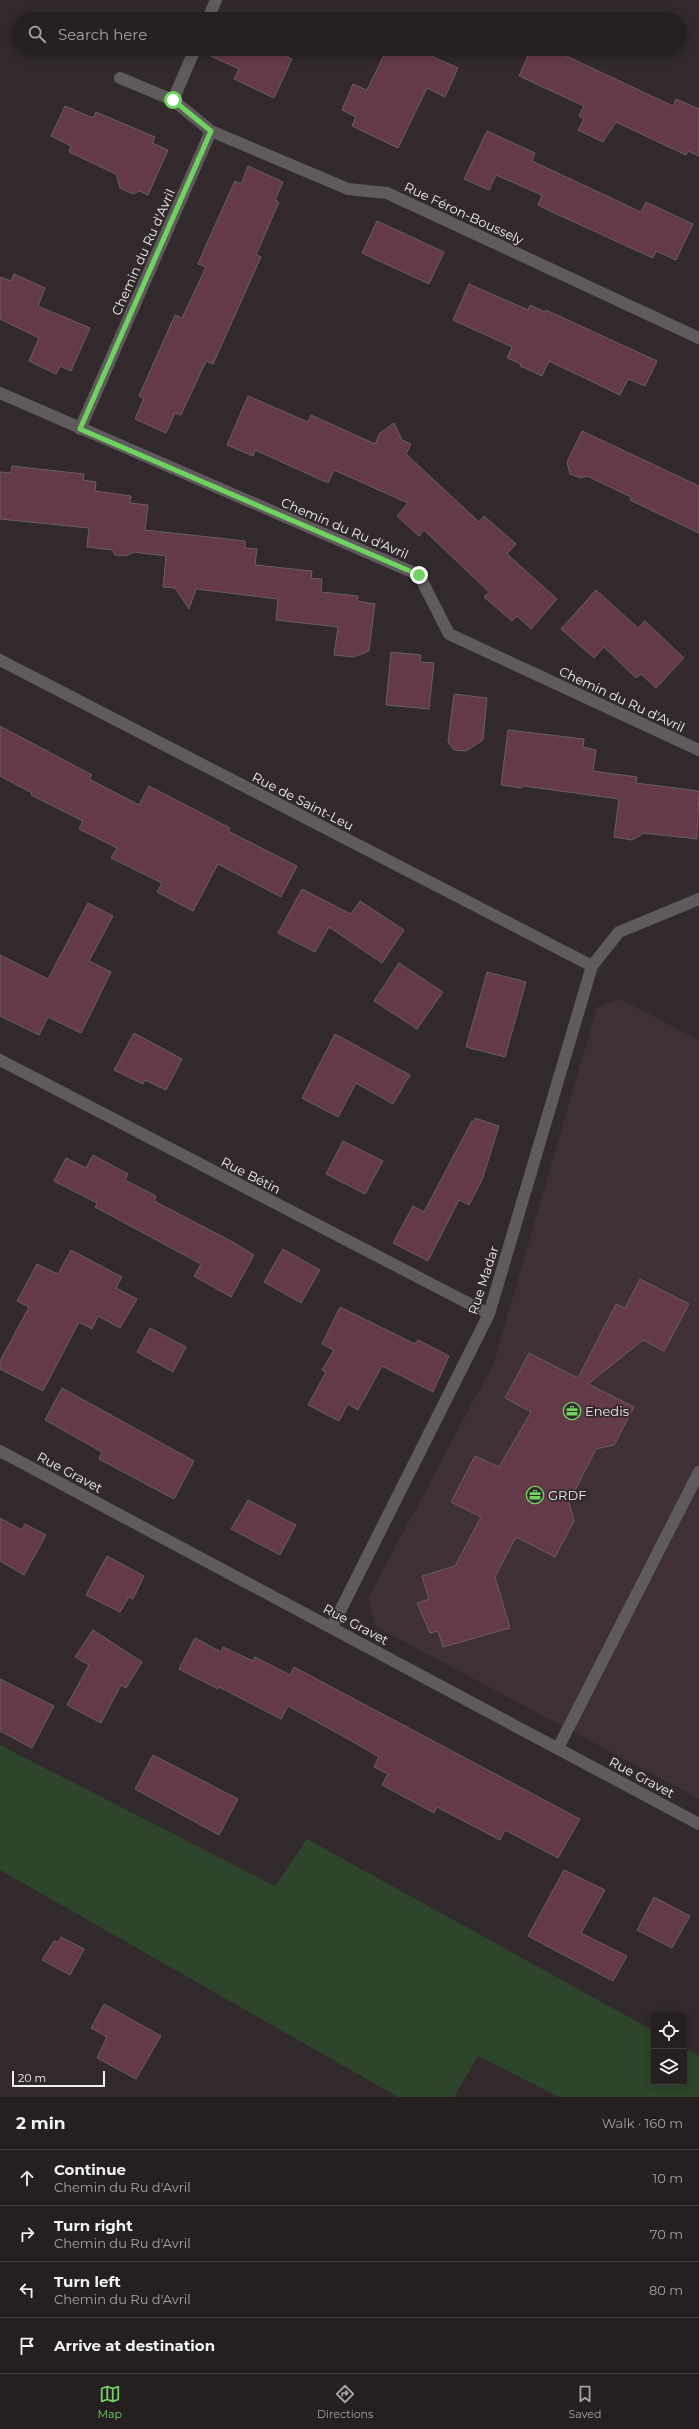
<!DOCTYPE html>
<meta charset="utf-8">
<style>
:root{--surface:#251f20;--page:#312c2d;--text:#f1f3f6;--muted:#a3a2a5;--line:#423d3e;--accent:#6ed360}
body{margin:0;font-family:Montserrat,sans-serif;background:var(--page);color:var(--text)}
.controls{position:absolute;right:12px;bottom:12px;display:grid;overflow:hidden;border-radius:4px;box-shadow:0 2px 10px #0003}
.controls button{width:36px;height:36px;display:grid;place-items:center;padding:0;border:0;border-bottom:1px solid var(--line);background:var(--surface);color:var(--text);font:20px sans-serif}
.scale{position:absolute;left:12px;bottom:10px;width:93px;box-sizing:border-box;padding-left:4px;border:2px solid #f2edee;border-top:0;font-size:11px;line-height:14px;white-space:nowrap;color:#f2edee;-webkit-text-stroke:3px #31292b;paint-order:stroke}
.stop{position:absolute;width:12px;height:12px;margin:-9px;border:3px solid #6ed360;border-radius:50%;background:#fff}
.stop.end{background:#6ed360;border-color:#fff;box-shadow:0 1px 4px #0008}
.list{margin:0;padding:0;list-style:none}
h2{display:flex;justify-content:space-between;align-items:center;height:52px;margin:0;padding:0 16px;font-size:17px}
h2 small{font-size:13px;font-weight:400;color:var(--muted)}
.list li{display:grid;grid-template-columns:26px 1fr auto;gap:12px;align-items:center;box-sizing:border-box;height:56px;padding:0 16px;border-top:1px solid var(--line)}
.list b{display:block;font-size:15px;white-space:nowrap}
.list p{margin:0;font-size:13px;white-space:nowrap;color:var(--muted)}
.list em{font-size:13px;font-style:normal;color:var(--muted)}
.icon{flex:none;width:22px;height:22px;fill:none;stroke:currentColor;stroke-width:2;stroke-linecap:round;stroke-linejoin:round}
.map{position:relative;flex:none;width:699px;height:2097px;overflow:hidden}
.search{position:absolute;background:var(--surface);box-shadow:0 2px 10px #0003;left:12px;right:12px;top:12px;height:44px;display:flex;align-items:center;gap:10px;box-sizing:border-box;padding:0 14px;border-radius:22px;color:var(--muted);font-size:15px}
.sheet{height:276px;background:var(--surface)}
nav{display:flex;justify-content:space-around;align-items:center;box-sizing:border-box;height:56px;border-top:1px solid var(--line);background:var(--surface);font-size:11px;color:var(--muted)}
nav a{display:grid;justify-items:center;gap:2px}
nav .on{color:var(--accent)}
.map>svg:first-child{display:block}
</style>
<div class="map">
<svg width="699" height="2097" viewBox="0 0 699 2097">
<rect width="100%" height="100%" fill="#31292b"/>
<!-- built -->
<path fill="#3e3034" d="M620,999L699,1040V1799L376,1627L368,1598L494,1362L597,1007Z"/>
<!-- green -->
<path fill="#2d452a" d="M0,1745L275,1886L307,1839L654,2031V2082H684V2048L699,2056V2097H559L478,2056L454,2097H398L0,1870Z"/>
<!-- building -->
<path fill="#643948" stroke="#685f62" d="M202,49H272L292,59L274,98L234,79L239,69L202,52Z
M387,49H415L458,68L445,97L427,88L398,148L352,126L356,117L342,110L353,84L367,90Z
M531,49H569L566,56L673,106L676,99L699,109V156L688,151L686,155L616,122L603,142L578,130L584,119L579,116L584,106L519,76Z
M65,106L93,118L96,112L155,137L152,143L168,150L148,195L139,191L133,194L120,188L116,174L69,152L71,146L51,136Z
M487,131L535,153L532,161L641,212L646,202L693,224L676,260L656,251L653,258L550,211L538,205L542,195L496,175L489,190L464,179Z
M248,166L283,182L275,200L279,202L256,255L261,257L213,364L206,361L181,415L175,413L166,433L135,419L144,398L139,396L175,315L182,318L206,267L198,264L207,243L235,181L241,184Z
M377,221L444,252L429,284L362,253Z
M14,274L45,288L38,306L90,328L71,371L60,366L56,374L29,361L39,338L0,319V277L11,281Z
M469,284L528,310L530,305L545,312L546,310L657,361L645,386L628,379L620,395L549,361L542,376L520,366L521,364L507,358L512,347L453,320Z
M248,396L308,422L311,415L375,444L380,433L394,423L402,440L411,444L406,454L479,522L484,516L516,544L507,554L557,599L531,629L517,616L512,621L484,597L489,592L424,530L419,536L397,516L408,503L334,470L328,483L255,450L253,456L227,445Z
M582,431L699,486V533L630,500L631,497L587,476L581,478L570,474L567,462Z
M12,466L84,474L83,480L96,482L95,491L131,496L130,503L148,505L145,530L245,541V548L257,549L255,565L312,571L311,578L322,579L321,592L358,596L357,601L375,604L369,651L354,657L334,655L338,627L276,620L278,599L196,589L189,609L175,588L163,587L166,556L134,552L126,556L115,555L112,550L87,547L89,528L0,519V472L11,473Z
M596,590L638,628L645,621L684,658L656,688L641,674L636,678L604,647L594,658L561,629Z
M391,652L421,655L420,662L434,663L429,709L386,705Z
M454,694L487,698L483,740L466,751L454,750L448,742Z
M0,726L92,775L89,779L139,805L149,786L230,828L228,831L297,866L281,897L218,864L193,911L157,892L162,883L111,858L117,848L79,829L83,821L31,795L32,793L0,776Z
M508,730L584,739L583,747L596,750L593,771L637,777L636,783L699,791L697,839L644,833L632,840L614,837L619,799L524,786L521,788L501,785Z
M302,889L351,914L360,901L404,930L382,963L329,927L315,952L278,933Z
M88,903L113,916L89,961L111,972L81,1033L48,1017L39,1035L0,1016V955L48,979Z
M399,963L443,992L417,1029L374,1001Z
M487,972L526,982L505,1057L466,1047Z
M134,1033L182,1059L166,1090L145,1080L143,1084L114,1070Z
M335,1034L410,1075L393,1104L356,1083L338,1117L302,1098Z
M475,1118L499,1126L482,1180L469,1205L459,1200L428,1261L393,1243L413,1206L424,1212L472,1121L474,1122Z
M343,1141L383,1161L365,1194L326,1174Z
M93,1155L128,1174L125,1180L156,1196L154,1201L231,1241L254,1255L231,1297L194,1276L201,1264L95,1207L97,1203L54,1181L66,1158L86,1168Z
M283,1249L320,1270L301,1303L264,1282Z
M71,1250L122,1277L116,1288L137,1299L120,1328L98,1316L92,1329L79,1322L43,1391L0,1369V1361L29,1307L17,1301L37,1264L58,1274Z
M640,1279L689,1304L664,1351L643,1340L588,1384L634,1407L614,1445L596,1449L569,1502L574,1521L555,1557L516,1537L495,1577L510,1628L443,1647L438,1631L430,1633L417,1603L429,1599L422,1576L455,1566L481,1517L451,1502L475,1456L499,1467L531,1412L505,1398L529,1353L578,1378L616,1304L625,1308Z
M340,1307L415,1344L418,1340L449,1356L433,1392L382,1366L358,1410L348,1404L339,1421L308,1405L326,1372L322,1370L334,1350L322,1344Z
M150,1328L186,1347L173,1372L137,1352Z
M62,1388L194,1461L174,1499L99,1459L102,1452L45,1420Z
M248,1500L296,1525L280,1555L231,1529Z
M0,1518L22,1530L25,1524L46,1535L24,1575L0,1561Z
M107,1556L144,1576L133,1599L129,1597L120,1612L86,1595Z
M93,1630L142,1662L126,1688L121,1685L101,1723L67,1705L89,1665L75,1657Z
M195,1638L221,1652L223,1647L253,1661L255,1657L290,1675L294,1667L580,1819L558,1858L505,1830L500,1840L437,1807L434,1813L382,1785L388,1774L374,1767L379,1757L350,1740L288,1706L281,1719L219,1687L218,1689L179,1669Z
M0,1679L54,1706L32,1748L0,1731Z
M153,1755L238,1799L219,1835L135,1789Z
M564,1870L605,1890L581,1933L627,1956L613,1981L528,1936Z
M654,1897L690,1916L672,1948L637,1930Z
M61,1937L84,1949L70,1975L42,1960L54,1941L58,1942Z
M104,2004L161,2036L136,2079L97,2058L107,2037L91,2028Z"/>
<g fill="none" stroke-linecap="round" stroke-linejoin="round">
<!-- lane -->
<path stroke="#5f5b5c" stroke-width="12" d="M558,1748L699,1472"/>
<!-- street -->
<path stroke="#5f5b5c" stroke-width="12" d="M208,19L216,0
M173,100L195,49
M211,131L348,189L387,193L699,338
M0,393L419,575L449,634L699,750
M80,429L211,131L173,100L120,78
M0,660L592,966
M0,1060L489,1314
M0,1451L699,1824
M332,1627L489,1314L592,966L619,932L699,899"/>
</g>
<g fill="none" stroke-linecap="round" stroke-linejoin="round">
<!-- route -->
<path stroke="#6ed360" stroke-width="5" d="M173,100L211,131L80,429L419,575"/>
</g>
<!-- icons -->
<defs>
<symbol id="office-ring" viewBox="-11 -11 22 22"><circle r="9.5" fill="#31292b" stroke="#6ed360" stroke-width="1.5"/><path d="M-6-3h4V-5.5h4V-3h4V5H-6ZM-1-4.5V-3h2v-1.5ZM-6 0V1H6V0Z" fill="#6ed360"/></symbol>
</defs>
<g fill-rule="evenodd">
<use href="#office-ring" x="562" y="1401" width="20" height="20"/>
<use href="#office-ring" x="525" y="1485" width="20" height="20"/>
</g>
<g text-anchor="middle" dominant-baseline="central" stroke-width="3.5" stroke-linejoin="round" paint-order="stroke">
<!-- street labels -->
<g font-size="13" fill="#f2edee" stroke="#31292b">
<text transform="translate(464 213) rotate(25)">Rue Féron-Boussely</text>
<text transform="translate(143 252) rotate(-66)">Chemin du Ru d'Avril</text>
<text transform="translate(345 528) rotate(23)">Chemin du Ru d'Avril</text>
<text transform="translate(622 699) rotate(25)">Chemin du Ru d'Avril</text>
<text transform="translate(303 801) rotate(27)">Rue de Saint-Leu</text>
<text transform="translate(251 1175) rotate(27)">Rue Bétin</text>
<text transform="translate(483 1280) rotate(-72)">Rue Madar</text>
<text transform="translate(70 1472) rotate(28)">Rue Gravet</text>
<text transform="translate(356 1624) rotate(28)">Rue Gravet</text>
<text transform="translate(642 1777) rotate(28)">Rue Gravet</text>
</g>
<!-- poi labels -->
<g font-size="13" fill="#f2edee" stroke="#31292b" text-anchor="start">
<text x="585" y="1411">Enedis</text>
<text x="548" y="1495">GRDF</text>
</g>
</g>
</svg>
<div class="controls">
<button><svg class="icon" aria-label="locate" viewBox="0 0 24 24"><circle cx="12" cy="12" r="6"/><path d="M12 2v4M12 18v4M2 12h4M18 12h4"/></svg></button>
<button><svg class="icon" aria-label="layers" viewBox="0 0 24 24"><path d="M12 4l9 5-9 5-9-5zM3 14l9 5 9-5"/></svg></button>
</div>
<div class="scale">20 m</div>
<div class="stop" style="left:173px;top:100px"></div>
<div class="stop end" style="left:419px;top:575px"></div>
<div class="search"><svg class="icon" aria-label="search" viewBox="0 0 24 24"><circle cx="10" cy="10" r="6"/><path d="M15 15l6 6"/></svg>Search here</div>
</div>
<section class="sheet">
<h2>2 min<small>Walk · 160 m</small></h2>
<ul class="list">
<li><svg class="icon" aria-label="ahead" viewBox="0 0 24 24"><path d="M12 20V5M6 11l6-6 6 6"/></svg><div><b>Continue</b><p>Chemin du Ru d'Avril</p></div><em>10 m</em></li>
<li><svg class="icon" aria-label="right" viewBox="0 0 24 24"><path d="M7 20v-9h11M14 6l5 5-5 5"/></svg><div><b>Turn right</b><p>Chemin du Ru d'Avril</p></div><em>70 m</em></li>
<li><svg class="icon" aria-label="left" viewBox="0 0 24 24"><path d="M17 20v-9H6M10 6l-5 5 5 5"/></svg><div><b>Turn left</b><p>Chemin du Ru d'Avril</p></div><em>80 m</em></li>
<li><svg class="icon" aria-label="arrive" viewBox="0 0 24 24"><path d="M6 21V4h12l-3 4 3 4H6"/></svg><div><b>Arrive at destination</b></div></li>
</ul>
</section>
<nav>
<a class="on"><svg class="icon" aria-label="map" viewBox="0 0 24 24"><path d="M3 6l6-2 6 2 6-2v14l-6 2-6-2-6 2zM9 4v14M15 6v14"/></svg>Map</a>
<a><svg class="icon" aria-label="directions" viewBox="0 0 24 24"><path d="M12 3l9 9-9 9-9-9zM9 14v-3h6M13 9l2 2-2 2"/></svg>Directions</a>
<a><svg class="icon" aria-label="saved" viewBox="0 0 24 24"><path d="M7 4h10v16l-5-4-5 4z"/></svg>Saved</a>
</nav>
